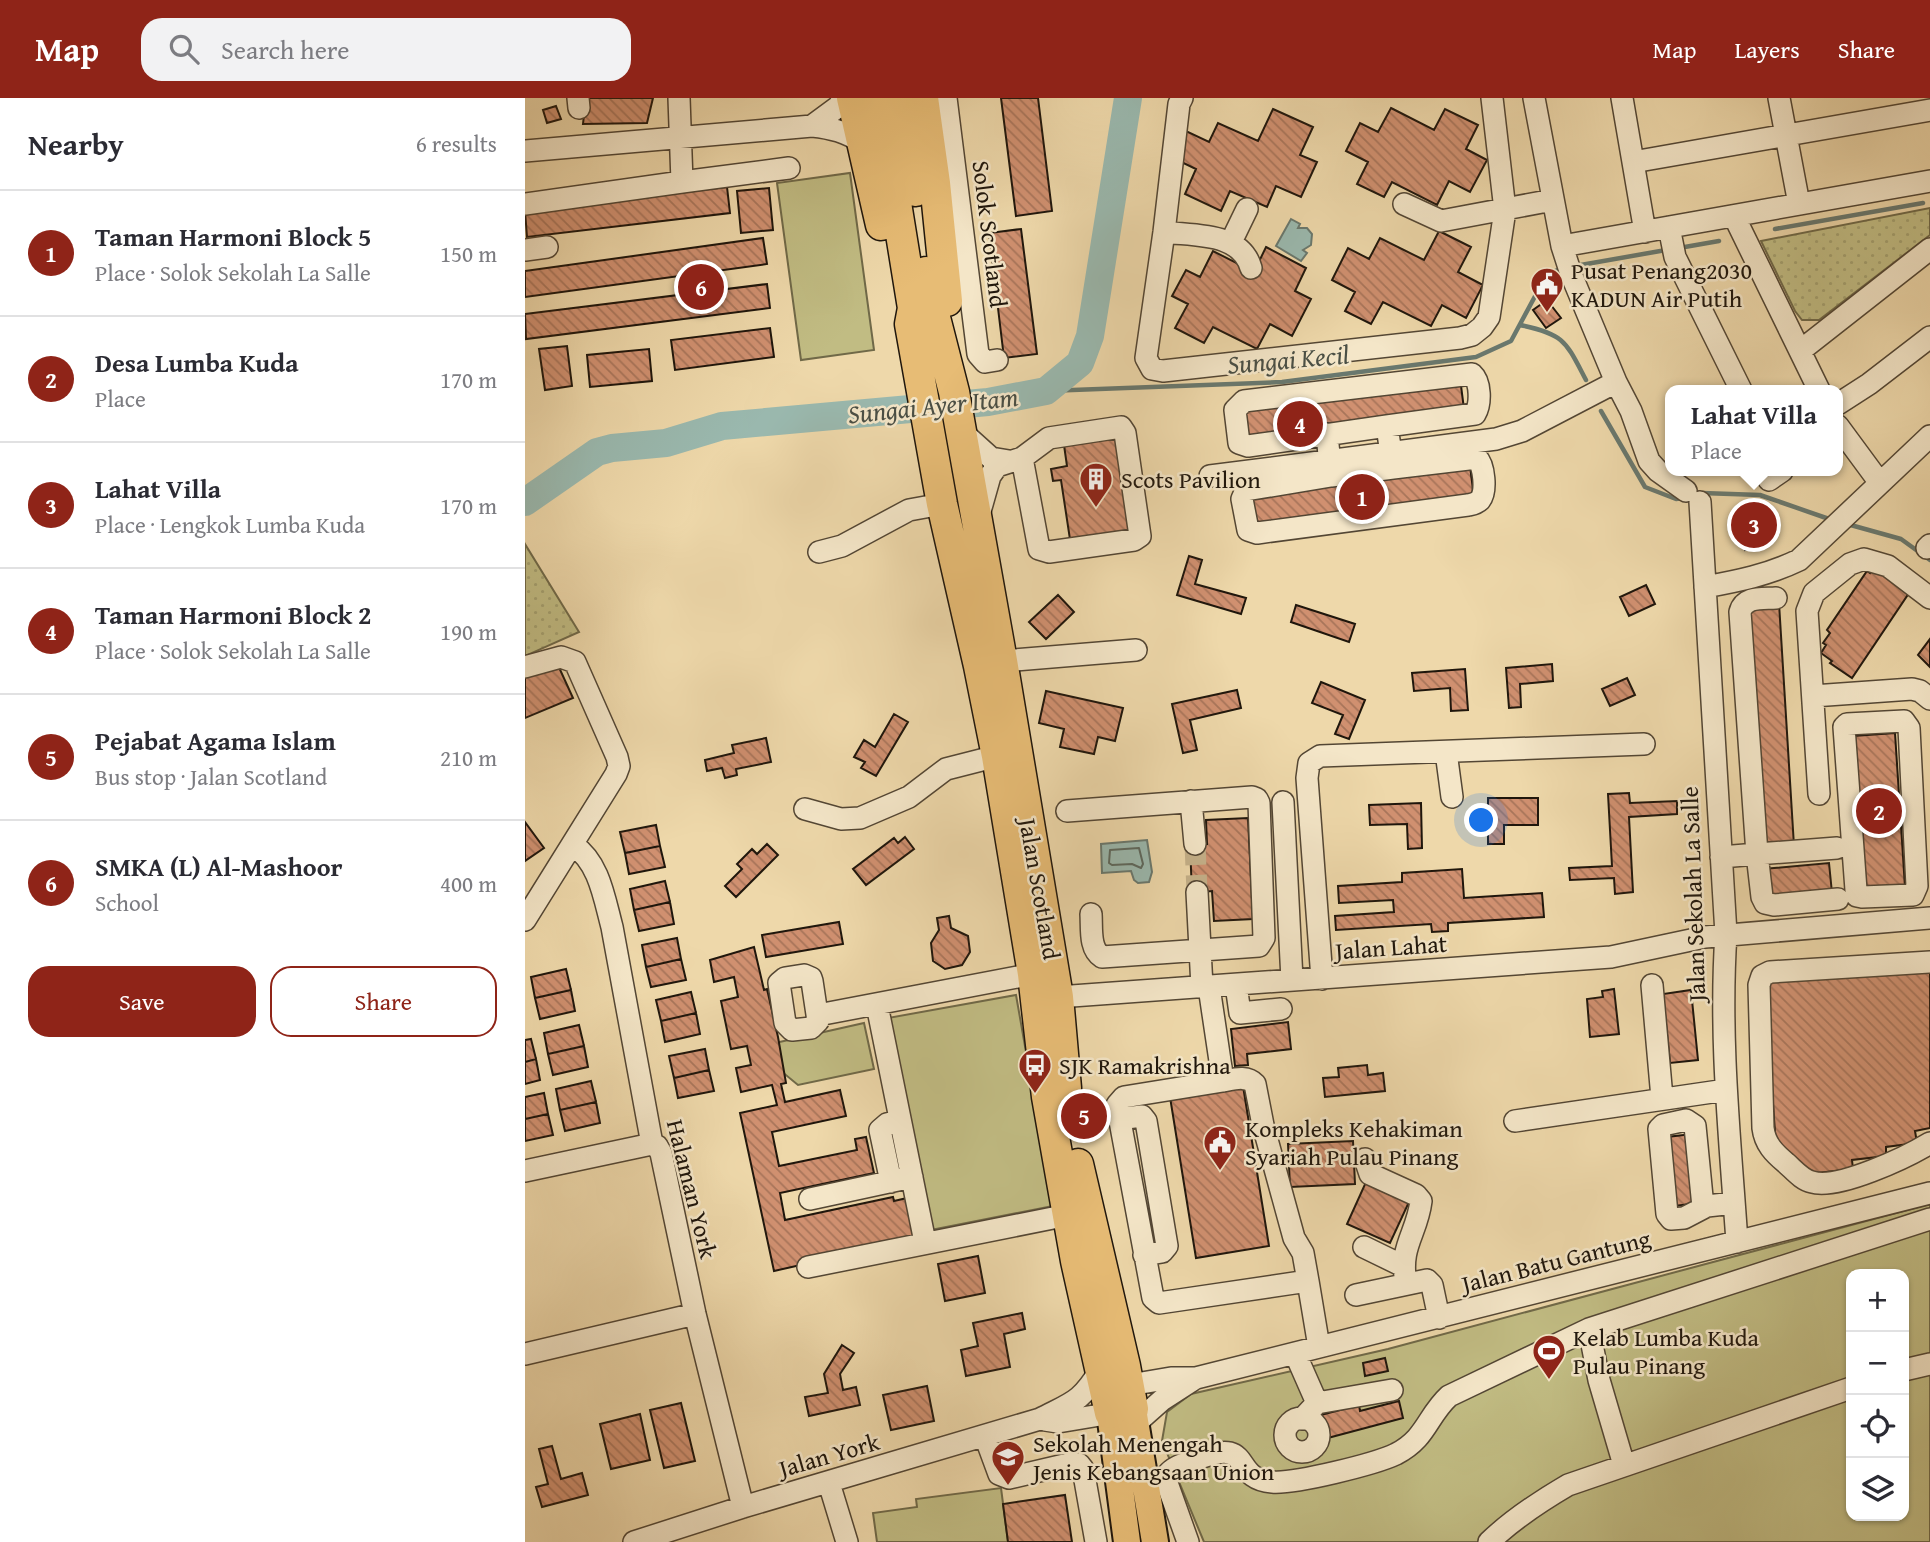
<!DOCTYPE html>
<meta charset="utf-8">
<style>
:root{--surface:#fff;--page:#f2f2f3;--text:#2b2b33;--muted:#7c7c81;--line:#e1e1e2;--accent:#8f2418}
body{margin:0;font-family:"Gentium Book Plus",serif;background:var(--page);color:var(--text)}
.controls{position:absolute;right:21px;bottom:21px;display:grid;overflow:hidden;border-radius:14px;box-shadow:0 2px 5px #0004}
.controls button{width:63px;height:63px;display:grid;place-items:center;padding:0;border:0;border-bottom:2px solid var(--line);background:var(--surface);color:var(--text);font:35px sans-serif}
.you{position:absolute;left:957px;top:723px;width:24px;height:24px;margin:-18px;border:5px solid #fff;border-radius:50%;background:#1a73e8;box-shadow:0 0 0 10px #1a73e833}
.badge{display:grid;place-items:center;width:46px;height:46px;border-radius:50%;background:var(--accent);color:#fff;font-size:23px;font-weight:700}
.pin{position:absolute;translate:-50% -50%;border:4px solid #fff;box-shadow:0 2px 7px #0006}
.popup{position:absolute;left:1140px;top:287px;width:178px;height:91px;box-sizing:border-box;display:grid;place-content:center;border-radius:14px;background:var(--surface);filter:drop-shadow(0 2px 5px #0005);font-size:23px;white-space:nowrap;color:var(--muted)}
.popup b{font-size:26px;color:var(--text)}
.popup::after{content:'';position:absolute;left:50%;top:100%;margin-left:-14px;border:14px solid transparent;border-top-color:var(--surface)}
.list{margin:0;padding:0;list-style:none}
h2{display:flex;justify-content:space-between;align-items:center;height:91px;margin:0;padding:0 28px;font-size:30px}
h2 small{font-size:23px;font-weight:400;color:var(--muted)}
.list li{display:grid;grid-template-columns:46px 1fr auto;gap:21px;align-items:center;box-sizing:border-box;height:126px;padding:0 28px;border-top:2px solid var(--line)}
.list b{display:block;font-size:26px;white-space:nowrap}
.list p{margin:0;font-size:23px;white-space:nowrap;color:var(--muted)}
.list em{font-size:23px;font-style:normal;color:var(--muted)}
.actions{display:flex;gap:14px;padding:21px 28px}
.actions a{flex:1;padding:16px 0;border:2px solid var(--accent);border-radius:21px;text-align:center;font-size:24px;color:var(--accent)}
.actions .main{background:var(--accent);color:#fff}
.icon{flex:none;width:38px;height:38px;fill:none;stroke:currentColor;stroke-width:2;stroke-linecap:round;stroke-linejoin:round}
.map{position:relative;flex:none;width:1405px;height:1444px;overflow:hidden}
header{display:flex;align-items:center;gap:42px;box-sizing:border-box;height:98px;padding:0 35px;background:var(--accent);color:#fff}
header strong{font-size:33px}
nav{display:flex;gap:38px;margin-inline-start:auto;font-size:24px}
.search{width:490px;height:63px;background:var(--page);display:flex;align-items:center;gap:18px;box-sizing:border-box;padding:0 24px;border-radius:21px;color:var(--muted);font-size:26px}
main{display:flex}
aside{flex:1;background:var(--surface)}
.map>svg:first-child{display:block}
</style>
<header>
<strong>Map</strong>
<div class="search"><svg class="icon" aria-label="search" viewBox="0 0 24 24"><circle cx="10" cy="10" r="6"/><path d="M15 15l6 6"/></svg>Search here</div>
<nav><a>Map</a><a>Layers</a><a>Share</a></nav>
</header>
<main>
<aside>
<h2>Nearby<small>6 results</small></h2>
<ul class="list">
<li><span class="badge">1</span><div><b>Taman Harmoni Block 5</b><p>Place · Solok Sekolah La Salle</p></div><em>150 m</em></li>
<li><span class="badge">2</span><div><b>Desa Lumba Kuda</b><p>Place</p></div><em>170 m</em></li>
<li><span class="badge">3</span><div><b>Lahat Villa</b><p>Place · Lengkok Lumba Kuda</p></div><em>170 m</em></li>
<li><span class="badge">4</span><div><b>Taman Harmoni Block 2</b><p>Place · Solok Sekolah La Salle</p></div><em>190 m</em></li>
<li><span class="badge">5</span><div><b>Pejabat Agama Islam</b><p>Bus stop · Jalan Scotland</p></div><em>210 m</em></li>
<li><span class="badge">6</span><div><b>SMKA (L) Al-Mashoor</b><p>School</p></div><em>400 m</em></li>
</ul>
<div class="actions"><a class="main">Save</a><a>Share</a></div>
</aside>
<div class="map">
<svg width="1405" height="1444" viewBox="0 0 1405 1444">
<defs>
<pattern id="park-dots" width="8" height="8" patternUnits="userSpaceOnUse" patternTransform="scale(1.75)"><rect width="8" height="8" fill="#c1bc83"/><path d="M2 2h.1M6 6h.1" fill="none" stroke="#a5a170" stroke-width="1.8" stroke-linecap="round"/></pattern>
<pattern id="building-back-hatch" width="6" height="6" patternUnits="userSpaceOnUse" patternTransform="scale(1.75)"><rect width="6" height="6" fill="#d09070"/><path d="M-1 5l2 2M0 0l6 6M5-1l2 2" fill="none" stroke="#a8755a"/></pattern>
</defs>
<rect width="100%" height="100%" fill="#eed8aa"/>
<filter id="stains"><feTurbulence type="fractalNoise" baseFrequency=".00286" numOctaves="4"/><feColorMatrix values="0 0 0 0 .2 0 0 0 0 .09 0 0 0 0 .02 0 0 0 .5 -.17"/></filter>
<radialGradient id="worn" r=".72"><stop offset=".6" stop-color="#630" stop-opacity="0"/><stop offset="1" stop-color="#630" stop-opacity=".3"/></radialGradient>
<!-- grass -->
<path fill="#c1bc83" stroke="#706948" stroke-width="2" fill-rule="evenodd" d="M325,75L349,252L276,262L252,85Z
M491,897L528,1108L406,1132L363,920Z
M339,925L349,971L273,987L256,973L250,945Z
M1405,1106V1444H679L637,1343L642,1314L666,1296L863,1251ZM1326,1176H1379V1418H1326Z
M476,1390L483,1444H352L348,1415L392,1409L391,1401Z"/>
<!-- park -->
<path fill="url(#park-dots)" stroke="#706948" stroke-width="2" d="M1405,110V137L1294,222H1277L1270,213L1236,143Z
M0,446L54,534L0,558Z"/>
<!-- water -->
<path fill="#9ab9af" stroke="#69786e" stroke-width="2" d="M766,121L775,126L773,130H782L787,136L786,147L778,152L782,155L776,163L751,148Z
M622,742L627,774L624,784L613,785L609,782L606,773L577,775L576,746Z"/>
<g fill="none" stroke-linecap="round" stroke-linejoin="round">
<!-- shore -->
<path stroke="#5c685e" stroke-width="2" d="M614,750L618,766L616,770L607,766L587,767L584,765L585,752Z"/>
<!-- stream -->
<path stroke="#69786e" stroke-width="4.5" d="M1250,131L1398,105
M1154,150L1194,143
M1050,168L1141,152
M995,227C1040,236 1041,244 1061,282
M521,293L757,284L951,259L986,243L1022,176L1038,170
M1076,313L1120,389L1151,401L1158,400
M1177,395L1235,397L1307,422
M1322,426L1376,441L1405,462"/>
<!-- river -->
<path stroke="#9ab9af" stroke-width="28" d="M0,404L72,354L87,350L141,345L197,328L463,304L521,293L555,265L565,238L603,0"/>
</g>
<!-- building -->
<path fill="url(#building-back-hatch)" stroke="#1f160c" stroke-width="2" d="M61,0H128L122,25L58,26Z
M476,0H513L527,113L491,118Z
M31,8L36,21L22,25L18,12Z
M866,10L909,32L920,11L953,27L941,51L962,62L945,94L924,83L912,107L867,84L859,99L832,86L843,64L821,53L835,25L853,34Z
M748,11L788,29L775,57L792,64L776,99L751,88L742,109L705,93L696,113L660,96L671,71L648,60L661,33L684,44L693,25L733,43Z
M202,89L205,115L2,139L0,113Z
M244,90L248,132L216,135L212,93Z
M496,131L512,256L479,260L464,135Z
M914,133L946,149L933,174L958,187L941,220L917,207L906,228L858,204L846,226L820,213L830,194L807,182L823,150L844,161L855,140L899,162Z
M238,140L242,166L0,199V173Z
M741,149L781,170L770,193L786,201L767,238L745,226L732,251L688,229L679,245L650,230L663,206L647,198L661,172L675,179L688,153L729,174Z
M242,186L245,210L1,241L0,216Z
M1022,202L1036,220L1021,230L1008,212Z
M245,230L249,259L150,272L146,242Z
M42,248L47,288L20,292L14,251Z
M124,251L127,283L65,289L62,257Z
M935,280L939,311L722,342L717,311Z
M591,339L606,438L546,448L536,382L528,383L526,371L542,368L539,347Z
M945,368L949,399L729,429L725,399Z
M1228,407L1229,411L1240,408L1251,439L1238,443L1239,446L1220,452L1207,414Z
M664,458L677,462L670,486L721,500L716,516L652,497Z
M1349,468L1388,489L1327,580L1305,565L1307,563L1296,555L1301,547L1298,545L1305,535L1302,532L1342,473L1345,475Z
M1121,487L1130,506L1104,518L1095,499Z
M533,497L549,514L521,541L504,524Z
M1254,505L1269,748L1236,750L1221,507Z
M771,507L830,526L824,544L766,524Z
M1405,541V569L1393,557Z
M32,565L48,600L0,620V579Z
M1027,566L1028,583L995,586L996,609L984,610L981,570Z
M940,571L943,612L926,613L925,590L889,593L887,575Z
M1102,580L1110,597L1085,608L1077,591Z
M796,584L840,602L824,641L810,636L818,617L787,605Z
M712,592L716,610L665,622L672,652L658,655L647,606Z
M521,593L598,610L590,643L573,639L569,656L535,649L539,631L514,625Z
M369,616L383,624L351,678L336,670L340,664L329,659L339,642L350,649Z
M1370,635L1380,789L1339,792L1328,638Z
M241,640L246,664L211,671L212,677L200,680L197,670L182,673L180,662L209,655L207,647Z
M1104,695L1105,705L1152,703V716L1104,719L1108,794L1090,796L1089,780L1045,782L1044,770L1087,768L1083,696Z
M963,700H1013V727H979V746H963Z
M896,705L897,750L883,751L882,726L845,727L844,707Z
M723,720L728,821L689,823L687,793L667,795L665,747L682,746L681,722Z
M0,724L19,750L0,763Z
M131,727L135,748L100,755L95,734Z
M380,739L389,751L341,787L328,771L369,740L373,745Z
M242,746L253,757L211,799L200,788L217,771L212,766L227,751L232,756Z
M135,748L140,769L104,776L100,755Z
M1304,765L1307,795L1241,800L1238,771Z
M937,771L939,800L1017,795L1019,819L923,825V833L907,834L906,826L811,832L810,818L869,814L868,802L814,805L813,788L877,784V775Z
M140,783L145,804L109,812L105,791Z
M145,804L149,826L114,833L109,812Z
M424,818L426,830L443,838L445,854L437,867L420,871L408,863L406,845L414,832L412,820Z
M314,824L318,846L241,859L237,837Z
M152,840L156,861L121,869L117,847Z
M229,849L239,892L242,891L253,939L261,985L256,986L260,1004L315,992L321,1018L247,1034L254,1068L332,1052L330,1041L341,1039L349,1075L255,1095L260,1122L368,1099L369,1103L382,1100L391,1141L249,1173L215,1015L252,1007L247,987L216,994L211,970L226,967L222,948L206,951L196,903L213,899L209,879L189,884L185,862Z
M156,861L161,882L126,889L121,869Z
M41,871L46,892L10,900L6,879Z
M1405,871V1030L1390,1033L1392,1045L1361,1049V1058L1327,1062L1328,1071L1283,1076L1251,1048L1239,882Z
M1089,891L1094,936L1065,939L1062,901L1078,899L1077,893Z
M46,892L50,913L15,921L10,900Z
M1166,892L1173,962L1145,965L1138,896Z
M166,894L171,915L136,923L131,902Z
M171,915L175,936L140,944L136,923Z
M763,924L766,951L722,956L723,967L710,968L706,931Z
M54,927L59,948L23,956L19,935Z
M6,941L11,961L0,964V942Z
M59,948L63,969L28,977L23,956Z
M180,951L184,972L149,980L144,958Z
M11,961L15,982L0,986V964Z
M842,967L843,977L858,975L860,993L800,999L798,980L814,979L813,970Z
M184,972L189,993L153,1000L149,980Z
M66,983L71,1004L35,1012L31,991Z
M718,988L744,1148L671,1160L645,999Z
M19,995L23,1016L0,1021V999Z
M71,1004L75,1025L40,1033L35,1012Z
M23,1016L28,1037L0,1043V1021Z
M1167,1036L1174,1105L1149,1108L1142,1039Z
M828,1043L830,1086L765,1089L763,1046Z
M841,1084L884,1104L865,1145L822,1126Z
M453,1158L460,1195L420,1203L413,1166Z
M497,1215L500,1231L479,1236L485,1269L441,1278L436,1252L453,1248L448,1225Z
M317,1247L329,1255L315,1276L318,1292L331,1289L335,1307L284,1318L280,1299L303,1295L299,1276Z
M860,1260L863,1273L840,1278L838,1265Z
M402,1288L409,1323L366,1332L358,1297Z
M874,1303L878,1320L799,1341L792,1318L834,1307L835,1313Z
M156,1305L170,1363L139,1370L125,1312Z
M115,1316L125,1362L86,1371L75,1326Z
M27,1348L36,1381L57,1375L63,1397L17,1409L11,1389L23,1386L14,1351Z
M540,1397L547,1444H483L478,1406Z"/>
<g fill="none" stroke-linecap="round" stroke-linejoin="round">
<!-- minor-tunnel -->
<path stroke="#c5b18a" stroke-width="21" stroke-dasharray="21 10" stroke-linecap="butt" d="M670,746L672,794"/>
<defs>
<path id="minor" d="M53,0L54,10
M421,0L453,256L460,264L472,262
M657,0L654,6L639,134L621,260L627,271L638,273L935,240L947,237L957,229L964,219L980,112L967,0
M1009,0L1037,148L1046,176L1091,284L1106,313L1124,363L1133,373L1161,393
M1097,0L1120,134
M1254,0L1274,106
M287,28L314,8L318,0
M0,53L287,28C307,30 321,34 338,45
M1108,64L1405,12
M157,84L264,70
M0,106L157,84L154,0
M879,106L916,123L1028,102
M1209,118L1294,292
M1144,129L1150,159L1216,292
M639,134C670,138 716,134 726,170
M706,144L722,111
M1037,148L1405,83
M0,152L22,149
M1275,253L1405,151
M1313,306L1344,286L1405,239
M1313,328L1355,385
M436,333L466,360L484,363
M802,336L806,378L721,392L717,401L723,432L732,435L943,407C948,406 951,406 955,402C962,393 959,367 952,360L868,370L862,328L950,316C956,306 956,284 947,276L719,303L710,312L714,345L723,348L862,328
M685,378L971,341L997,333L1091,284
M806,378L868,370
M1244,382L1257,373
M1175,404L1201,836C1194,939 1205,1041 1212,1144
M454,417L465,378L472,368L497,360L524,340L596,329L600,335L615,438L609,442L524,454L514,451L497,360
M1402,450L1405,447
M294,454L317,448L384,412L417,406
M1180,489C1213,483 1243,477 1274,462L1405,338
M477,563L611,552
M0,569L36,559L50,564L92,659L94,668L91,676L0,822
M1288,598L1387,591L1395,593L1405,601
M1379,623L1384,630L1392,788L1388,797L1337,799L1332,798L1331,792L1319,629L1322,626Z
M921,654L927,699
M1294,696L1282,513L1289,495L1325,466L1339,461L1363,468L1405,500
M666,703L670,746
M758,704L767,882
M280,711L316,721L335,720L384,699L421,671L472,658
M542,713L727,699L732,701L734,705L739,840L734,848L577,859C564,851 567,830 566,816
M48,747C74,764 79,799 87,829L127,1046L132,1048L136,1055L170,1216L218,1409
M1312,750L1232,756L1237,799L1240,805L1249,807L1313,801
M1196,759L1232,756L1215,514C1219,498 1237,501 1251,500
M672,794L677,889
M1405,864L1245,874L1237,878L1234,887L1238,1030C1240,1046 1249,1055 1261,1065C1269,1072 1277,1082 1287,1084C1313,1092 1382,1059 1405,1045
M279,877L286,880L287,883L293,923L286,930L267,932L260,925L254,885L260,880Z
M797,881L782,680L784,665L795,658L1119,646
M711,887L715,915L756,911
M1127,887L1137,1000
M684,889L698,983C709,981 722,977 730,986L738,1027L769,1140L778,1155L783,1183L634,1205L628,1200L592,1007L599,999L698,983
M533,899L1086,859L1180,839L1405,820
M352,907L400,1144
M293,917L508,876
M593,1021L617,1018L621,1023L642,1148L637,1154L619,1157
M990,1023L1201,992
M840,1061L845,1076L891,1097L896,1103C892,1136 874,1148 881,1185
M0,1073L127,1046
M366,1084L355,1032L362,1026L374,1023
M285,1101L387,1079
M1178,1109L1170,1028L1161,1022L1138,1027L1134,1031L1142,1116L1146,1121L1159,1120L1182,1108L1209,1105
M839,1149L878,1168
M283,1169L543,1117
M783,1183L794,1249
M831,1197L902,1182L907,1187L914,1220
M1064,1231L1074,1282L1099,1367
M770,1255L792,1305
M0,1256L170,1216
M1379,1272L1405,1266
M593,1289L646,1280H671L1405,1095
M760 1337a17 17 0 1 1 34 0a17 17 0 1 1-34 0Z
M777,1321L792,1305L867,1292
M520,1322L533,1324L599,1313
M610,1326L637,1302L671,1280
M460,1338L474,1376L484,1380L548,1365L554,1366L558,1371L571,1444
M304,1385L322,1444
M109,1444L218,1409L515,1321C548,1304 555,1305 576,1271
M663,1444L642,1385V1377C649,1368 660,1366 670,1362C731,1337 704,1381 747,1384C770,1386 850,1366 871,1356C902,1340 902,1318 924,1298L1064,1231L1405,1121
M964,1444C988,1421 1014,1404 1043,1387L1326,1290"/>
<path id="major" d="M608,1311L630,1444
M585,1315L602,1444"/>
<path id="highway" d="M327,0L356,127
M354,0L388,210L385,226L417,406L454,568L472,658L508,876L522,999L551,1163L585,1315
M376,0L390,93
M398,0L410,85L422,203
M401,174L406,204L429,294L477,563L533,899L541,990
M553,1066L600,1268L608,1311"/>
</defs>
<!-- minor casing -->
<use href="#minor" stroke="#534634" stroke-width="24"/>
<!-- major casing -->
<use href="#major" stroke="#1f160c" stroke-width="30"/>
<!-- highway casing -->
<use href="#highway" stroke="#1f160c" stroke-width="33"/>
<!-- minor -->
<use href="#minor" stroke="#f4e6c8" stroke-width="21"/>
<!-- major -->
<use href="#major" stroke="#e7bc75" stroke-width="26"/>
<!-- highway -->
<use href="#highway" stroke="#e7bc75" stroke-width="30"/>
</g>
<!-- icons -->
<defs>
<symbol id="civic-pin" viewBox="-11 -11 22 30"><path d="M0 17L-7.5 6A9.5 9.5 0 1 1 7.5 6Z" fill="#8f2418" stroke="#f4e6c8"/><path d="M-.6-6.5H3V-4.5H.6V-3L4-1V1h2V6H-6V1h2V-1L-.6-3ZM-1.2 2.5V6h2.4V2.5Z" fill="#fff"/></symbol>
<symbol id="building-pin" viewBox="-11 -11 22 30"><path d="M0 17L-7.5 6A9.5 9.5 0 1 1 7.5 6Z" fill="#8f2418" stroke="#f4e6c8"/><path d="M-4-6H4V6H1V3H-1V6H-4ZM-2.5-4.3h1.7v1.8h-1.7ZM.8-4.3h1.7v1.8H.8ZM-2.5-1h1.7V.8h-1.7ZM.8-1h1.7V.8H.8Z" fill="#fff"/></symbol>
<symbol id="bus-pin" viewBox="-11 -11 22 30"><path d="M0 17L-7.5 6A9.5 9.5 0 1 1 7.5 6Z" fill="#8f2418" stroke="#f4e6c8"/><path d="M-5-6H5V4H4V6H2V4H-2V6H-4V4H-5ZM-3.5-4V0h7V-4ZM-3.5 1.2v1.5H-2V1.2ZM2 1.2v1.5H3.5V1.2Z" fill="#fff"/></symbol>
<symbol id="stadium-pin" viewBox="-11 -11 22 30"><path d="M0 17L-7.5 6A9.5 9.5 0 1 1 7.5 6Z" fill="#8f2418" stroke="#f4e6c8"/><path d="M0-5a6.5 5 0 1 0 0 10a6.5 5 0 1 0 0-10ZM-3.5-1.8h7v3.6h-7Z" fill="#fff"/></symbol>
<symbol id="school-pin" viewBox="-11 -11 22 30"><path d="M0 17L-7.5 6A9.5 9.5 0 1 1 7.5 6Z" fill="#8f2418" stroke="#f4e6c8"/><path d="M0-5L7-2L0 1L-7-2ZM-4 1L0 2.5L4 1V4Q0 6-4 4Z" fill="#fff"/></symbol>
</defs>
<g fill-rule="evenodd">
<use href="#civic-pin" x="1003" y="167" width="38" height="52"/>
<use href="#building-pin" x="552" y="362" width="38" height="52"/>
<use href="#bus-pin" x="491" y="948" width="38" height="52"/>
<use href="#civic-pin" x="676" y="1025" width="38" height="52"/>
<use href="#stadium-pin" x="1005" y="1234" width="38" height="52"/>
<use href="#school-pin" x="464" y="1340" width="38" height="52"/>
</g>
<g text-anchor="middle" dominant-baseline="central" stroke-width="5" stroke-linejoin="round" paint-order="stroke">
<!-- street labels -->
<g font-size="24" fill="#1f160c" stroke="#f4e6c8">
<text transform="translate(465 136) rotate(83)">Solok Scotland</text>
<text transform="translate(515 791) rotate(80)">Jalan Scotland</text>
<text transform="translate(1168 796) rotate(-92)">Jalan Sekolah La Salle</text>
<text transform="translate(866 849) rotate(-4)">Jalan Lahat</text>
<text transform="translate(167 1091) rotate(76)">Halaman York</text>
<text transform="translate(1031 1163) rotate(-14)">Jalan Batu Gantung</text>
<text transform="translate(304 1357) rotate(-16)">Jalan York</text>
</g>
<!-- poi labels -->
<g font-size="24" fill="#1f160c" stroke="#f4e6c8" text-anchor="start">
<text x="1046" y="172">Pusat Penang2030<tspan x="1046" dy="28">KADUN Air Putih</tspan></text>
<text x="596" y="381">Scots Pavilion</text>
<text x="534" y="967">SJK Ramakrishna</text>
<text x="720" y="1030">Kompleks Kehakiman<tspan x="720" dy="28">Syariah Pulau Pinang</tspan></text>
<text x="1048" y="1239">Kelab Lumba Kuda<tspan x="1048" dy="28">Pulau Pinang</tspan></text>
<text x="508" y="1345">Sekolah Menengah<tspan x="508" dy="28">Jenis Kebangsaan Union</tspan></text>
</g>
<!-- water labels -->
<g font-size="26" font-style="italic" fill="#4a4f45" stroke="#f4e6c8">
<text transform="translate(763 261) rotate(-5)">Sungai Kecil</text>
<text transform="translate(408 307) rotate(-6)">Sungai Ayer Itam</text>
</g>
</g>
<rect width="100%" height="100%" filter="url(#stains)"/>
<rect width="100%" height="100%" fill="url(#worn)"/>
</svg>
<div class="controls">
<button>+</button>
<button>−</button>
<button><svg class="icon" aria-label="locate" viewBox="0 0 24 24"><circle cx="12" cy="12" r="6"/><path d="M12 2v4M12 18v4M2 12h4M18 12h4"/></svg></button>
<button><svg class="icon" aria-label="layers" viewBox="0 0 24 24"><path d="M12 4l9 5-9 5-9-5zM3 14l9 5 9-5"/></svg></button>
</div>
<div class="you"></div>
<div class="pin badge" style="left:837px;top:399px">1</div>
<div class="pin badge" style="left:1354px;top:713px">2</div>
<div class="pin badge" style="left:1229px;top:427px">3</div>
<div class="popup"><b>Lahat Villa</b>Place</div>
<div class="pin badge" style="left:775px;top:326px">4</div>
<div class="pin badge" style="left:559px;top:1018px">5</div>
<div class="pin badge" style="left:176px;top:189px">6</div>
</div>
</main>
